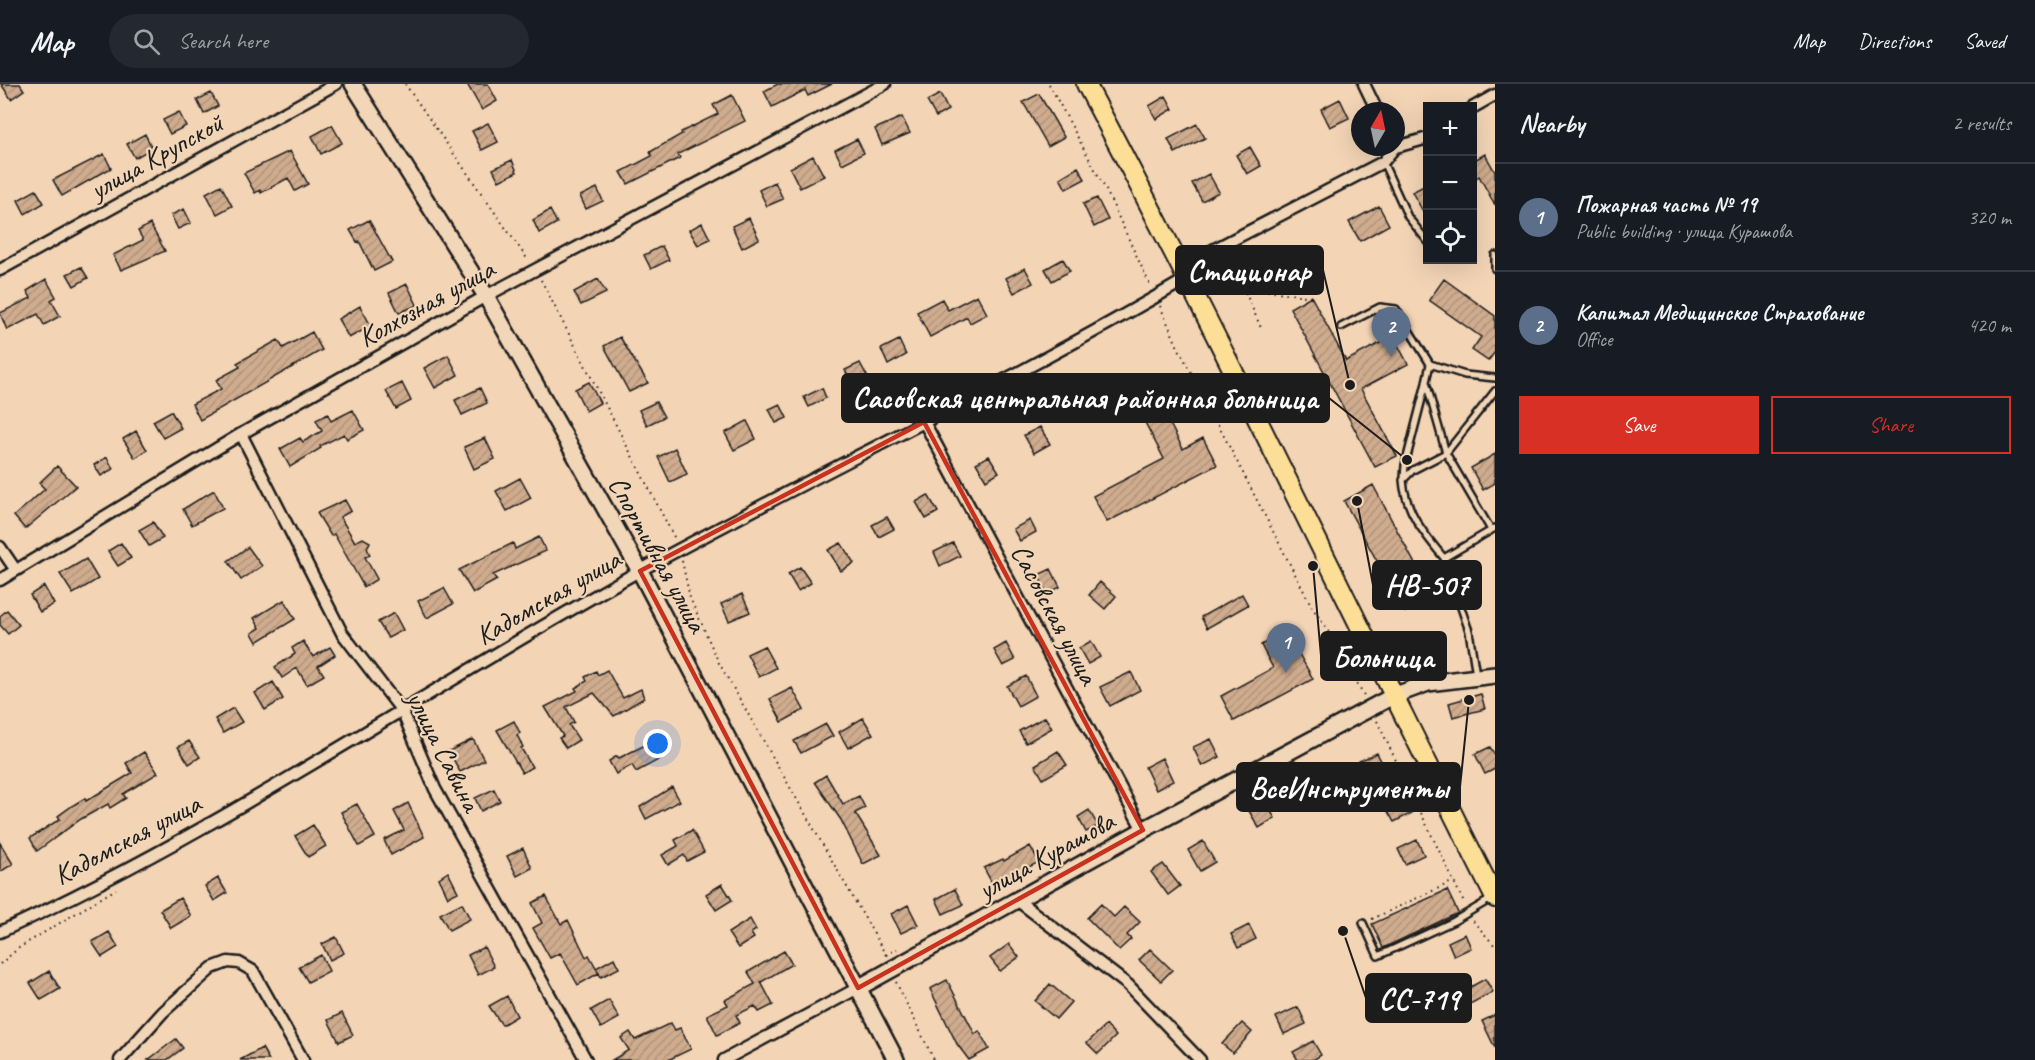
<!DOCTYPE html>
<meta charset="utf-8">
<style>
:root{--surface:#171b24;--page:#242831;--text:#f1f3f6;--muted:#9ea1a6;--line:#363941;--accent:#d93025}
body{margin:0;font-family:Caveat,sans-serif;background:var(--page);color:var(--text)}
.controls{position:absolute;right:18px;top:18px;display:grid;overflow:hidden;border-radius:0px;box-shadow:0 6px 24px #0002}
.controls button{width:54px;height:54px;display:grid;place-items:center;padding:0;border:0;border-bottom:2px solid var(--line);background:var(--surface);color:var(--text);font:30px sans-serif}
.compass{position:absolute;left:1351px;top:18px;width:54px;height:54px;border-radius:50%;background:var(--surface);box-shadow:0 6px 24px #0002;rotate:9deg}
.you{position:absolute;left:658px;top:660px;width:21px;height:21px;margin:-15px;border:4px solid #fff;border-radius:50%;background:#1a73e8;box-shadow:0 0 0 9px #1a73e833}
.badge{display:grid;place-items:center;width:39px;height:39px;border-radius:50%;background:var(--accent);color:#fff;font-size:20px;font-weight:700}
.pin{position:absolute;translate:-50% -50px;filter:drop-shadow(0 2px 3px #0008)}
.pin::after{content:'';position:absolute;top:32px;width:21px;height:18px;background:inherit;clip-path:polygon(0 0,100% 0,50% 100%)}
.list{margin:0;padding:0;list-style:none}
h2{display:flex;justify-content:space-between;align-items:center;height:78px;margin:0;padding:0 24px;font-size:26px}
h2 small{font-size:20px;font-weight:400;color:var(--muted)}
.list li{display:grid;grid-template-columns:39px 1fr auto;gap:18px;align-items:center;box-sizing:border-box;height:108px;padding:0 24px;border-top:2px solid var(--line)}
.list b{display:block;font-size:22px;white-space:nowrap}
.list p{margin:0;font-size:20px;white-space:nowrap;color:var(--muted)}
.list em{font-size:20px;font-style:normal;color:var(--muted)}
.actions{display:flex;gap:12px;padding:18px 24px}
.actions a{flex:1;padding:14px 0;border:2px solid var(--accent);border-radius:0px;text-align:center;font-size:21px;color:var(--accent)}
.actions .main{background:var(--accent);color:#fff}
.icon{flex:none;width:33px;height:33px;fill:none;stroke:currentColor;stroke-width:2;stroke-linecap:round;stroke-linejoin:round}
.map{position:relative;flex:none;width:1495px;height:976px;overflow:hidden}
header{display:flex;align-items:center;gap:36px;box-sizing:border-box;height:84px;padding:0 30px;background:var(--surface);border-bottom:2px solid var(--line)}
header strong{font-size:28px}
nav{display:flex;gap:33px;margin-inline-start:auto;font-size:21px}
.search{width:420px;height:54px;background:var(--page);display:flex;align-items:center;gap:15px;box-sizing:border-box;padding:0 21px;border-radius:33px;color:var(--muted);font-size:22px}
main{display:flex}
aside{flex:1;background:var(--surface)}
.map>svg:first-child{display:block}
</style>
<header>
<strong>Map</strong>
<div class="search"><svg class="icon" aria-label="search" viewBox="0 0 24 24"><circle cx="10" cy="10" r="6"/><path d="M15 15l6 6"/></svg>Search here</div>
<nav><a>Map</a><a>Directions</a><a>Saved</a></nav>
</header>
<main>
<div class="map">
<svg width="1495" height="976" viewBox="0 0 1495 976">
<defs>
<pattern id="building-hatch" width="6" height="6" patternUnits="userSpaceOnUse" patternTransform="scale(1.5)"><rect width="6" height="6" fill="#d0ac8e"/><path d="M-1 1l2-2M0 6l6-6M5 7l2-2" fill="none" stroke="#b2937a"/></pattern>
</defs>
<rect width="100%" height="100%" fill="#f3d4b5"/>
<filter id="ink" filterUnits="userSpaceOnUse"><feTurbulence type="fractalNoise" baseFrequency=".0167" numOctaves="2"/><feDisplacementMap in="SourceGraphic" scale="12" xChannelSelector="R" yChannelSelector="G"/><feConvolveMatrix kernelMatrix="1 2 1 2 8 2 1 2 1" color-interpolation-filters="sRGB"/></filter>
<g filter="url(#ink)">
<!-- building -->
<path fill="url(#building-hatch)" stroke="#1c1c1c" stroke-width="1.5" d="M1,0H20L24,6L11,15Z
M467,0H488L497,17L482,26Z
M778,0H832L808,12L805,6L772,23L764,7Z
M211,9L218,22L204,30L197,16Z
M940,10L948,26L936,33L927,17Z
M1039,10L1064,53L1048,62L1023,18Z
M732,11L745,37L678,70L680,74L628,100L621,88L652,72L650,68L682,50L681,48L718,30L713,21Z
M1166,12L1173,25L1156,35L1149,22Z
M1340,15L1349,34L1330,43L1321,25Z
M179,28L186,42L170,50L163,36Z
M902,33L910,49L882,61L875,45Z
M488,39L498,58L482,66L472,47Z
M1197,40L1205,54L1175,69L1168,55Z
M332,41L342,59L321,70L312,52Z
M145,50L152,64L135,74L127,60Z
M857,55L864,69L842,80L835,66Z
M1250,63L1261,82L1247,90L1236,71Z
M290,67L308,100L295,107L288,94L261,109L260,106L255,109L244,89Z
M104,70L111,84L62,112L53,96Z
M1485,70L1495,88V121L1479,92L1473,96V77Z
M813,72L824,92L800,104L790,84Z
M512,76L517,88L499,97L493,85Z
M1078,83L1085,95L1066,105L1060,94Z
M1209,90L1219,108L1202,117L1192,99Z
M775,98L783,115L767,122L759,106Z
M1428,100V136L1412,108Z
M221,101L232,122L217,130L206,109Z
M597,104L603,117L586,125L580,112Z
M36,106L44,119L25,130L18,116Z
M1097,114L1108,136L1094,143L1083,120Z
M1379,122L1389,141L1360,157L1349,138Z
M184,125L191,139L178,145L171,131Z
M550,126L557,139L539,149L533,136Z
M749,134L759,155L742,164L732,142Z
M369,136L392,178L374,187L359,157L357,158L350,146Z
M702,139L710,155L698,161L689,146Z
M150,140L165,167L121,186L113,171L143,156L138,147Z
M662,162L669,176L651,185L644,171Z
M1063,175L1070,187L1052,197L1045,185Z
M81,183L88,194L74,202L67,190Z
M1025,184L1033,199L1014,209L1006,194Z
M46,195L56,213L51,216L60,232L44,241L38,230L7,246L0,229L31,214L27,207Z
M598,195L606,209L581,221L574,208Z
M1444,195L1495,232V268L1488,277L1472,266L1481,253L1429,216Z
M407,200L417,221L399,229L389,209Z
M977,211L987,230L970,239L967,233L930,253L917,228L942,215L948,226Z
M1311,212L1346,277L1393,252L1408,280L1361,305L1397,372L1375,383L1290,224Z
M360,222L371,242L349,254L338,235Z
M312,248L322,266L200,336L192,320L221,305L216,296L240,283L237,279L278,256L283,264Z
M620,253L648,299L629,308L604,262Z
M899,256L906,271L888,281L881,265Z
M448,271L458,291L435,304L424,284Z
M860,279L868,294L853,302L845,286Z
M589,298L600,319L586,327L575,305Z
M402,299L411,317L396,325L386,307Z
M480,304L487,319L462,331L455,316Z
M822,304L826,314L809,323L804,313Z
M1155,311L1183,365L1203,354L1217,381L1107,438L1093,412L1164,375L1136,321Z
M656,318L664,333L647,341L639,326Z
M780,320L787,334L776,339L769,325Z
M353,326L364,346L347,355L344,350L320,362L321,364L290,383L280,365L300,354L303,358L322,347L316,336L328,330L331,337Z
M171,327L181,344L163,354L153,337Z
M747,337L756,355L734,366L725,349Z
M1040,343L1050,360L1034,369L1024,351Z
M136,347L147,366L135,374L123,355Z
M485,354L495,375L474,385L464,363Z
M675,364L687,390L670,398L658,373Z
M1495,370V399L1483,406L1471,384Z
M989,372L999,388L986,396L976,379Z
M107,373L113,385L101,392L94,381Z
M57,382L76,402L25,445L14,432L45,405L39,399Z
M520,394L531,414L507,427L496,407Z
M1373,401L1432,512L1405,528L1344,417Z
M214,406L223,424L192,441L183,425Z
M928,411L938,428L926,435L916,418Z
M345,416L351,427L340,433L355,458L363,454L370,458L367,464L370,471L365,473L377,495L364,503L334,450L331,452L317,429Z
M887,433L894,445L879,453L872,441Z
M1030,436L1036,448L1020,457L1013,445Z
M153,438L163,454L149,462L139,446Z
M539,453L546,467L493,491L497,496L473,509L459,486L513,459L515,465Z
M121,459L131,474L118,482L108,467Z
M841,459L854,479L841,487L828,466Z
M953,459L960,472L940,482L934,468Z
M248,463L262,482L241,496L228,477Z
M86,475L98,495L73,510L60,490Z
M800,483L811,499L798,507L788,490Z
M1051,485L1060,503L1047,510L1038,491Z
M1100,498L1116,512L1105,525L1089,511Z
M44,502L54,520L40,528L30,511Z
M444,504L453,520L427,534L418,517Z
M742,510L750,528L729,537L721,520Z
M1242,510L1248,521L1207,544L1201,533Z
M284,516L295,535L257,558L252,549L260,544L254,534Z
M7,526L19,541L8,550L0,541V532Z
M394,529L403,546L388,554L378,538Z
M1286,547L1313,595L1234,637L1221,612L1273,584L1261,561Z
M303,557L313,573L330,563L335,571L318,582L324,591L307,601L297,584L282,594L275,583L295,570L292,564Z
M1091,557L1100,573L1088,580L1079,564Z
M1006,559L1015,576L1003,582L994,566Z
M764,562L776,584L759,593L747,570Z
M607,586L623,614L641,605L644,614L614,632L594,609L566,623L574,638L569,641L579,656L566,664L559,654L563,652L545,623L577,607L575,604L587,597L585,593L596,587L598,591Z
M1131,588L1140,606L1110,622L1100,603Z
M1026,592L1036,612L1018,622L1007,602Z
M273,598L283,615L265,626L255,609Z
M792,604L804,626L782,638L770,615Z
M1481,610L1485,625L1453,633L1449,619Z
M233,624L242,638L223,649L215,635Z
M1045,633L1052,644L1026,659L1019,647Z
M863,634L873,650L848,664L839,648Z
M514,637L520,649L517,651L523,663L521,664L532,683L522,689L497,646Z
M826,640L833,652L801,669L794,657Z
M473,655L484,676L460,688L449,667Z
M1211,655L1220,673L1202,682L1193,663Z
M189,657L200,673L189,680L178,663Z
M653,657L662,674L636,688L632,681L616,690L609,677L617,672L619,674Z
M1490,663L1495,672V685L1485,690L1475,670Z
M1058,667L1067,681L1043,695L1035,681Z
M144,668L158,689L123,710L126,714L110,724L108,720L81,735L37,767L30,754L60,735L58,732L72,722L85,714L86,717L132,689L126,679Z
M1377,669L1392,698L1395,697L1412,729L1394,738L1359,677Z
M1162,674L1173,697L1156,706L1145,683Z
M826,691L843,720L859,712L865,724L855,729L881,771L863,780L841,736L815,698Z
M672,703L680,717L646,735L640,723Z
M494,705L500,717L481,727L475,714Z
M1264,717L1275,734L1259,744L1249,727Z
M408,719L424,753L391,771L384,756L404,746L394,727Z
M357,720L375,753L359,762L341,728Z
M1089,726L1098,742L1086,748L1078,733Z
M313,741L326,762L308,773L295,752Z
M692,746L704,768L687,777L684,771L668,781L662,771L678,762L675,756Z
M1417,756L1424,771L1405,780L1398,765Z
M1203,757L1215,778L1200,787L1188,766Z
M0,759L13,780L0,788Z
M1030,762L1039,778L993,801L984,784L1003,775L1004,777Z
M523,764L532,784L517,792L507,772Z
M1163,780L1180,802L1168,811L1151,788Z
M448,788L458,808L448,813L439,794Z
M218,794L227,809L214,817L205,802Z
M722,800L732,816L716,826L706,810Z
M955,805L963,821L943,830L936,815Z
M1447,806L1458,829L1383,864L1372,840Z
M546,812L561,840L568,836L586,873L589,871L599,889L578,901L560,869L550,874L533,844L542,839L532,819Z
M180,814L191,832L171,844L160,826Z
M462,819L470,835L449,846L440,830Z
M1101,820L1114,833L1124,823L1140,838L1127,851L1131,855L1119,866L1087,834Z
M908,821L918,841L901,849L891,830Z
M750,835L756,846L751,849L754,854L738,864L728,849Z
M1249,841L1256,855L1238,864L1231,850Z
M109,848L118,863L102,873L92,858Z
M1465,850L1471,864L1454,872L1448,858Z
M336,853L344,869L330,876L322,860Z
M1009,860L1019,873L1000,887L990,874Z
M484,863L494,883L478,891L468,871Z
M1150,865L1172,886L1161,897L1139,876Z
M784,867L792,880L761,898L773,921L759,928L755,922L736,931L740,939L717,951L707,931L728,921L725,916L755,900L748,888Z
M321,871L329,887L308,898L299,883Z
M614,874L619,884L601,893L596,884Z
M49,887L60,905L41,916L30,899Z
M1485,895L1493,908L1466,922L1459,909Z
M947,896L975,950L979,947L989,965L969,976L957,960L930,905Z
M1050,900L1071,918L1056,935L1035,917Z
M507,912L517,932L502,941L489,922Z
M609,916L619,934L601,944L591,926Z
M1298,923L1306,940L1284,950L1276,933Z
M342,929L353,951L339,958L328,936Z
M1495,931V964L1482,937Z
M671,939L675,946L680,944L691,965L668,976H612L629,966L621,954L630,948L635,956Z
M1242,939L1252,948L1233,969L1222,960Z
M1106,941L1116,952L1098,970L1087,959Z
M176,955L183,964L167,976H148Z
M1313,957L1321,971L1313,976H1298L1293,968Z
M262,964L269,976H240Z"/>
<g fill="none" stroke-linecap="round" stroke-linejoin="round">
<defs>
<path id="lane" d="M1383,78L1408,133L1428,158
M1495,171V185
M1341,243L1380,223L1396,225L1430,280L1426,298L1446,369L1413,386L1403,396C1405,427 1425,451 1444,474
M1430,280L1465,291L1495,294
M1404,394L1405,381L1426,299
M1491,446L1446,369L1495,307
M1476,591L1469,547L1444,474L1495,444
M1363,839L1378,872L1454,837L1491,815"/>
<path id="street" d="M1364,0L1377,27
M1472,24L1495,11
M1396,63L1428,54
M1182,182L1383,78L1395,63
M0,186L336,0
M924,338L1143,746
M241,350L342,549L402,627L435,705L586,976
M0,463L15,485
M0,496L241,350L486,212L885,0
M1017,816L1128,901L1200,976
M0,848C223,746 426,605 641,486C822,387 1010,299 1188,194
M120,976L163,928L212,884L228,878L239,879L253,887L303,976
M724,976L858,904"/>
<path id="secondary" d="M353,0L486,212L640,487L896,976
M858,904L1143,746L1393,612L1428,599L1495,591"/>
<path id="primary" d="M1086,0C1228,268 1358,543 1495,814"/>
</defs>
<!-- lane casing -->
<use href="#lane" stroke="#1c1c1c" stroke-width="10"/>
<!-- street casing -->
<use href="#street" stroke="#1c1c1c" stroke-width="15"/>
<!-- secondary casing -->
<use href="#secondary" stroke="#1c1c1c" stroke-width="20"/>
<!-- primary casing -->
<use href="#primary" stroke="#1c1c1c" stroke-width="22"/>
<!-- path -->
<path stroke="#1c1c1c" stroke-width="2" stroke-dasharray="1.5 4.5" stroke-linecap="butt" d="M405,0L528,176
M1049,0L1106,106L1150,201
M1215,183L1233,200L1243,203L1305,212
M541,196L675,455
M1243,203L1261,244
M1160,222L1177,261L1312,523L1328,547L1365,613
M682,477L690,514L719,579L887,873
M1410,590L1420,584
M1377,637L1465,821
M1372,835L1454,797
M1473,837L1495,862
M886,871L897,865
M0,880L20,863L116,805
M896,898L934,976"/>
<!-- lane -->
<use href="#lane" stroke="#f2d6b8" stroke-width="5"/>
<!-- street -->
<use href="#street" stroke="#f2d6b8" stroke-width="10"/>
<!-- secondary -->
<use href="#secondary" stroke="#f2d6b8" stroke-width="15"/>
<!-- primary -->
<use href="#primary" stroke="#fcde96" stroke-width="18"/>
</g>
</g>
<!-- marked area -->
<path fill="none" stroke="#c8321e" stroke-width="4.5" stroke-linejoin="round" d="M924,338L1143,746L858,904L640,487Z"/>
<g text-anchor="middle" dominant-baseline="central" stroke-width="4.5" stroke-linejoin="round" paint-order="stroke">
<!-- street labels -->
<g font-size="28" fill="#1c1c1c" stroke="#f2d6b8">
<text transform="translate(156 72) rotate(-29)">улица Крупской</text>
<text transform="translate(426 219) rotate(-29)">Колхозная улица</text>
<text transform="translate(658 470) rotate(61)">Спортивная улица</text>
<text transform="translate(548 513) rotate(-30)">Кадомская улица</text>
<text transform="translate(1055 530) rotate(62)">Сасовская улица</text>
<text transform="translate(444 667) rotate(63)">улица Савина</text>
<text transform="translate(127 755) rotate(-28)">Кадомская улица</text>
<text transform="translate(1046 771) rotate(-29)">улица Курашова</text>
</g>
</g>
<!-- callouts -->
<path fill="none" stroke="#1c1c1c" stroke-width="2" d="M1350 301L1323 186M1407 376L1329 314M1357 417L1373 501M1313 482L1321 572M1469 616L1460 703M1343 847L1366 914"/>
<g fill="#1c1c1c" stroke="#f2d6b8" stroke-width="2">
<circle cx="1350" cy="301" r="6"/>
<circle cx="1407" cy="376" r="6"/>
<circle cx="1357" cy="417" r="6"/>
<circle cx="1313" cy="482" r="6"/>
<circle cx="1469" cy="616" r="6"/>
<circle cx="1343" cy="847" r="6"/>
</g>
<g fill="#1c1c1c" stroke="#1c1c1c" stroke-width="2">
<rect x="1176" y="162" width="147" height="48" rx="6"/>
<rect x="842" y="290" width="487" height="48" rx="6"/>
<rect x="1373" y="477" width="108" height="48" rx="6"/>
<rect x="1321" y="548" width="125" height="48" rx="6"/>
<rect x="1237" y="679" width="223" height="48" rx="6"/>
<rect x="1366" y="890" width="105" height="48" rx="6"/>
</g>
<g font-size="30" text-anchor="middle" font-weight="bold" fill="#fff">
<text x="1249" y="197">Стационар</text>
<text x="1085" y="324">Сасовская центральная районная больница</text>
<text x="1427" y="511">НВ-507</text>
<text x="1383" y="583">Больница</text>
<text x="1349" y="714">ВсеИнструменты</text>
<text x="1419" y="925">СС-719</text>
</g>
</svg>
<div class="controls">
<button>+</button>
<button>−</button>
<button><svg class="icon" aria-label="locate" viewBox="0 0 24 24"><circle cx="12" cy="12" r="6"/><path d="M12 2v4M12 18v4M2 12h4M18 12h4"/></svg></button>
</div>
<svg class="compass" viewBox="-18 -18 36 36"><path d="M0-13l5 13h-10z" fill="#e53935"/><path d="M0 13l5-13h-10z" fill="#9ea1a6"/></svg>
<div class="you"></div>
<div class="pin badge" style="left:1286px;top:589px;background:#5c6f8a">1</div>
<div class="pin badge" style="left:1391px;top:273px;background:#5c6f8a">2</div>
</div>
<aside>
<h2>Nearby<small>2 results</small></h2>
<ul class="list">
<li><span class="badge" style="background:#5c6f8a">1</span><div><b>Пожарная часть № 19</b><p>Public building · улица Курашова</p></div><em>320 m</em></li>
<li><span class="badge" style="background:#5c6f8a">2</span><div><b>Капитал Медицинское Страхование</b><p>Office</p></div><em>420 m</em></li>
</ul>
<div class="actions"><a class="main">Save</a><a>Share</a></div>
</aside>
</main>
